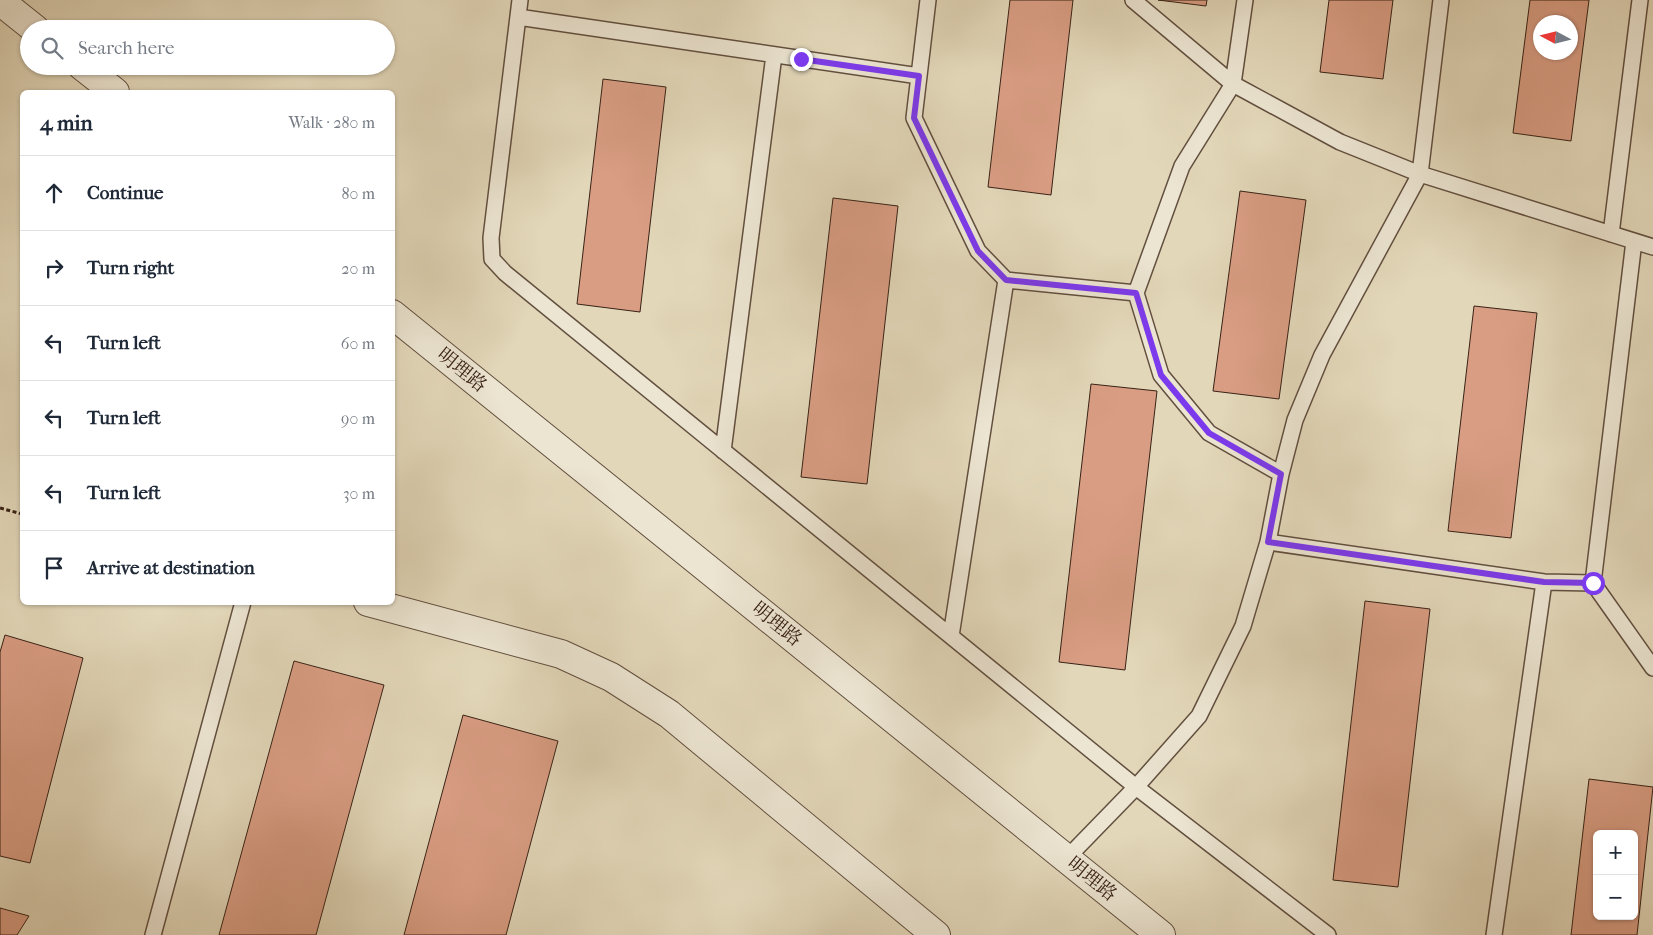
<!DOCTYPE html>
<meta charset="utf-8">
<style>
:root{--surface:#fff;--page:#f2f2f3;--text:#1f2937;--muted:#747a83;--line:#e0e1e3}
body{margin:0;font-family:"IM FELL French Canon","Noto Serif SC",serif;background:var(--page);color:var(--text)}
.controls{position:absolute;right:15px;bottom:15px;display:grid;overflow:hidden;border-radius:8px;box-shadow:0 1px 4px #0004}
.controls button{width:45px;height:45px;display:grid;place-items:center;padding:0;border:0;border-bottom:1px solid var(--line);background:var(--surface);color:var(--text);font:25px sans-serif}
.compass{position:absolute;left:1533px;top:15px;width:45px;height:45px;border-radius:50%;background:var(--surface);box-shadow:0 1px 4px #0004;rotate:277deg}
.stop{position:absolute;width:15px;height:15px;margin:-11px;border:4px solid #7c3aed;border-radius:50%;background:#fff}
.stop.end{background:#7c3aed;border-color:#fff;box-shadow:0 1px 5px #0008}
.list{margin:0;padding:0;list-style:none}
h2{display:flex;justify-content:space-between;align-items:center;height:65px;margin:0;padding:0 20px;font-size:21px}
h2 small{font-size:16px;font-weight:400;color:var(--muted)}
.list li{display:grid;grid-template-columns:32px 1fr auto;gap:15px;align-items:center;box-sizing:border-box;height:75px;padding:0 20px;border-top:1px solid var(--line)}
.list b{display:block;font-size:19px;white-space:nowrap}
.list em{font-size:16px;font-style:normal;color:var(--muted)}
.icon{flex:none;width:28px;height:28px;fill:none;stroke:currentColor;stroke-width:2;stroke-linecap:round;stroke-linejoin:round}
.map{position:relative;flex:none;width:1653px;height:935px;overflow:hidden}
.search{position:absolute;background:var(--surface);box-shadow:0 1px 4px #0004;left:20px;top:20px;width:375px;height:55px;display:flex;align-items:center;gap:12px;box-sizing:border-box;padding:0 18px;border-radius:28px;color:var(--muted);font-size:19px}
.panel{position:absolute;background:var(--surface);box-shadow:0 1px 4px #0004;left:20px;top:90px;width:375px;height:515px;border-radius:8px}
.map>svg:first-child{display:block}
</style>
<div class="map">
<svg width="1653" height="935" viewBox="0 0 1653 935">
<rect width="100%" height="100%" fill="#e2d7b9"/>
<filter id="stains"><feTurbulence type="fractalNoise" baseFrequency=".004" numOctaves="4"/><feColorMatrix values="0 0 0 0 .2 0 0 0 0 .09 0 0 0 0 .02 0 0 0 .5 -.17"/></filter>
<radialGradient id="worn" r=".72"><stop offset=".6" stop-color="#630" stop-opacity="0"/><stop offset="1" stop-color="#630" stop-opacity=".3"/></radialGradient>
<!-- building -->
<path fill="#d99d83" stroke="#382216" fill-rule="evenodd" d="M1010,0H1073L1051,195L988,187Z
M1158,0H1207L1206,6Z
M1329,0H1393L1383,79L1320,72Z
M1530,0H1589L1571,141L1513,133ZM1540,22H1570V52H1540Z
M603,79L666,87L640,312L577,304Z
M1240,191L1306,200L1279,399L1213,391Z
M833,198L898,206L867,484L801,477Z
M1474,306L1537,313L1511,538L1448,531Z
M1091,384L1157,391L1125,670L1059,662Z
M1365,601L1430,609L1398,887L1333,880Z
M5,635L83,658L30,863L0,856V652Z
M294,661L384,685L316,935H219Z
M463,715L558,741L506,935H404Z
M1589,779L1653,787L1637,935H1571ZM1597,834H1634V916H1597Z
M0,908L29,916L17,935H0Z"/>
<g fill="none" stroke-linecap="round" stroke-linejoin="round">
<defs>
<path id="service" d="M520,0L491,238L492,259L505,273L1136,787L1328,935
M928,0L914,118L978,251L1006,280L951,636
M1133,0L1233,84L1340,142L1420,174L1653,247
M518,17L919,76
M1611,234L1640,0
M1006,280L1136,293L1182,166L1233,84L1245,0
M1136,293L1161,375L1209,433L1281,474
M723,451L774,55
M1268,542L1544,582L1593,583L1634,241
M1593,583L1653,668
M1067,858L1136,787L1199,716L1243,626L1268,542L1281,474L1295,420L1322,355L1420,174L1441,0
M153,935L243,602
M1494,935L1544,582"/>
<path id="minor" d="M0,1L35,29
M82,66L115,92
M392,314L1161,935
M368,602L561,654L611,677L669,714L936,935"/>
</defs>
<!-- service casing -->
<use href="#service" stroke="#624f3f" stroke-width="18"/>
<!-- minor casing -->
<use href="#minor" stroke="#624f3f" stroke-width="30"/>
<!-- path -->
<path stroke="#382216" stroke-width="3" stroke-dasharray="4 2.5" stroke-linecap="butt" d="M0,508L22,514"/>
<!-- service -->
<use href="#service" stroke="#ece5d2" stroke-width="15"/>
<!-- minor -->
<use href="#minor" stroke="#ece5d2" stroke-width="28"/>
</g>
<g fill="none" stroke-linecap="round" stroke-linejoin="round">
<!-- route -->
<path stroke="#7c3aed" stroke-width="6" d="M801,59L919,76L914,118L978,251L1006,280L1136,293L1161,375L1209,433L1281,474L1268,542L1544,582L1593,583"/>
</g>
<g text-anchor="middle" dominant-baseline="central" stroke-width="5" stroke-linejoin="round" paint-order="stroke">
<!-- street labels -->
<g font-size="19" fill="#382216" stroke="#ece5d2">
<text transform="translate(462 370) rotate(39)">明理路</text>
<text transform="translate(777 624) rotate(39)">明理路</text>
<text transform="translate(1092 879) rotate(39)">明理路</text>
</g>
</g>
<rect width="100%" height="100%" filter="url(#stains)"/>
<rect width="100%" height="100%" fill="url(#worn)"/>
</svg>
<div class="controls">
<button>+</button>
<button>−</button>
</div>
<svg class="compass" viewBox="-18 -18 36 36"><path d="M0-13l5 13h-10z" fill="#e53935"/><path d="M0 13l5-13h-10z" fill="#747a83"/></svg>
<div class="stop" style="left:1593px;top:583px"></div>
<div class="stop end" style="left:801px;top:59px"></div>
<div class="search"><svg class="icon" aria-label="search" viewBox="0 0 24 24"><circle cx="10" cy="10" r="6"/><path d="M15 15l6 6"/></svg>Search here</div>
<section class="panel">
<h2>4 min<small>Walk · 280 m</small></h2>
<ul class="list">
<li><svg class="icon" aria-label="ahead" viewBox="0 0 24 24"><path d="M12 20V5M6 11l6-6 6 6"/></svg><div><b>Continue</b></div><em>80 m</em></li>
<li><svg class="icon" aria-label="right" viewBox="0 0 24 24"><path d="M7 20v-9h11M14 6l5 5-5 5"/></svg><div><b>Turn right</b></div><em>20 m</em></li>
<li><svg class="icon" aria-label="left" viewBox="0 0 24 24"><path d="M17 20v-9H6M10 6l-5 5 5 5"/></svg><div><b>Turn left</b></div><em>60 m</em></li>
<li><svg class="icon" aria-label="left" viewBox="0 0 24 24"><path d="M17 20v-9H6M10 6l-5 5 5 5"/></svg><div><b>Turn left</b></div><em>90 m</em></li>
<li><svg class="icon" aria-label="left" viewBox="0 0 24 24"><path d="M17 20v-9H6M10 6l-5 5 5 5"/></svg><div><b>Turn left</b></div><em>30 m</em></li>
<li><svg class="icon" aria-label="arrive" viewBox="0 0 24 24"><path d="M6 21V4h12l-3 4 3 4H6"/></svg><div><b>Arrive at destination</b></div></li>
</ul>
</section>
</div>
